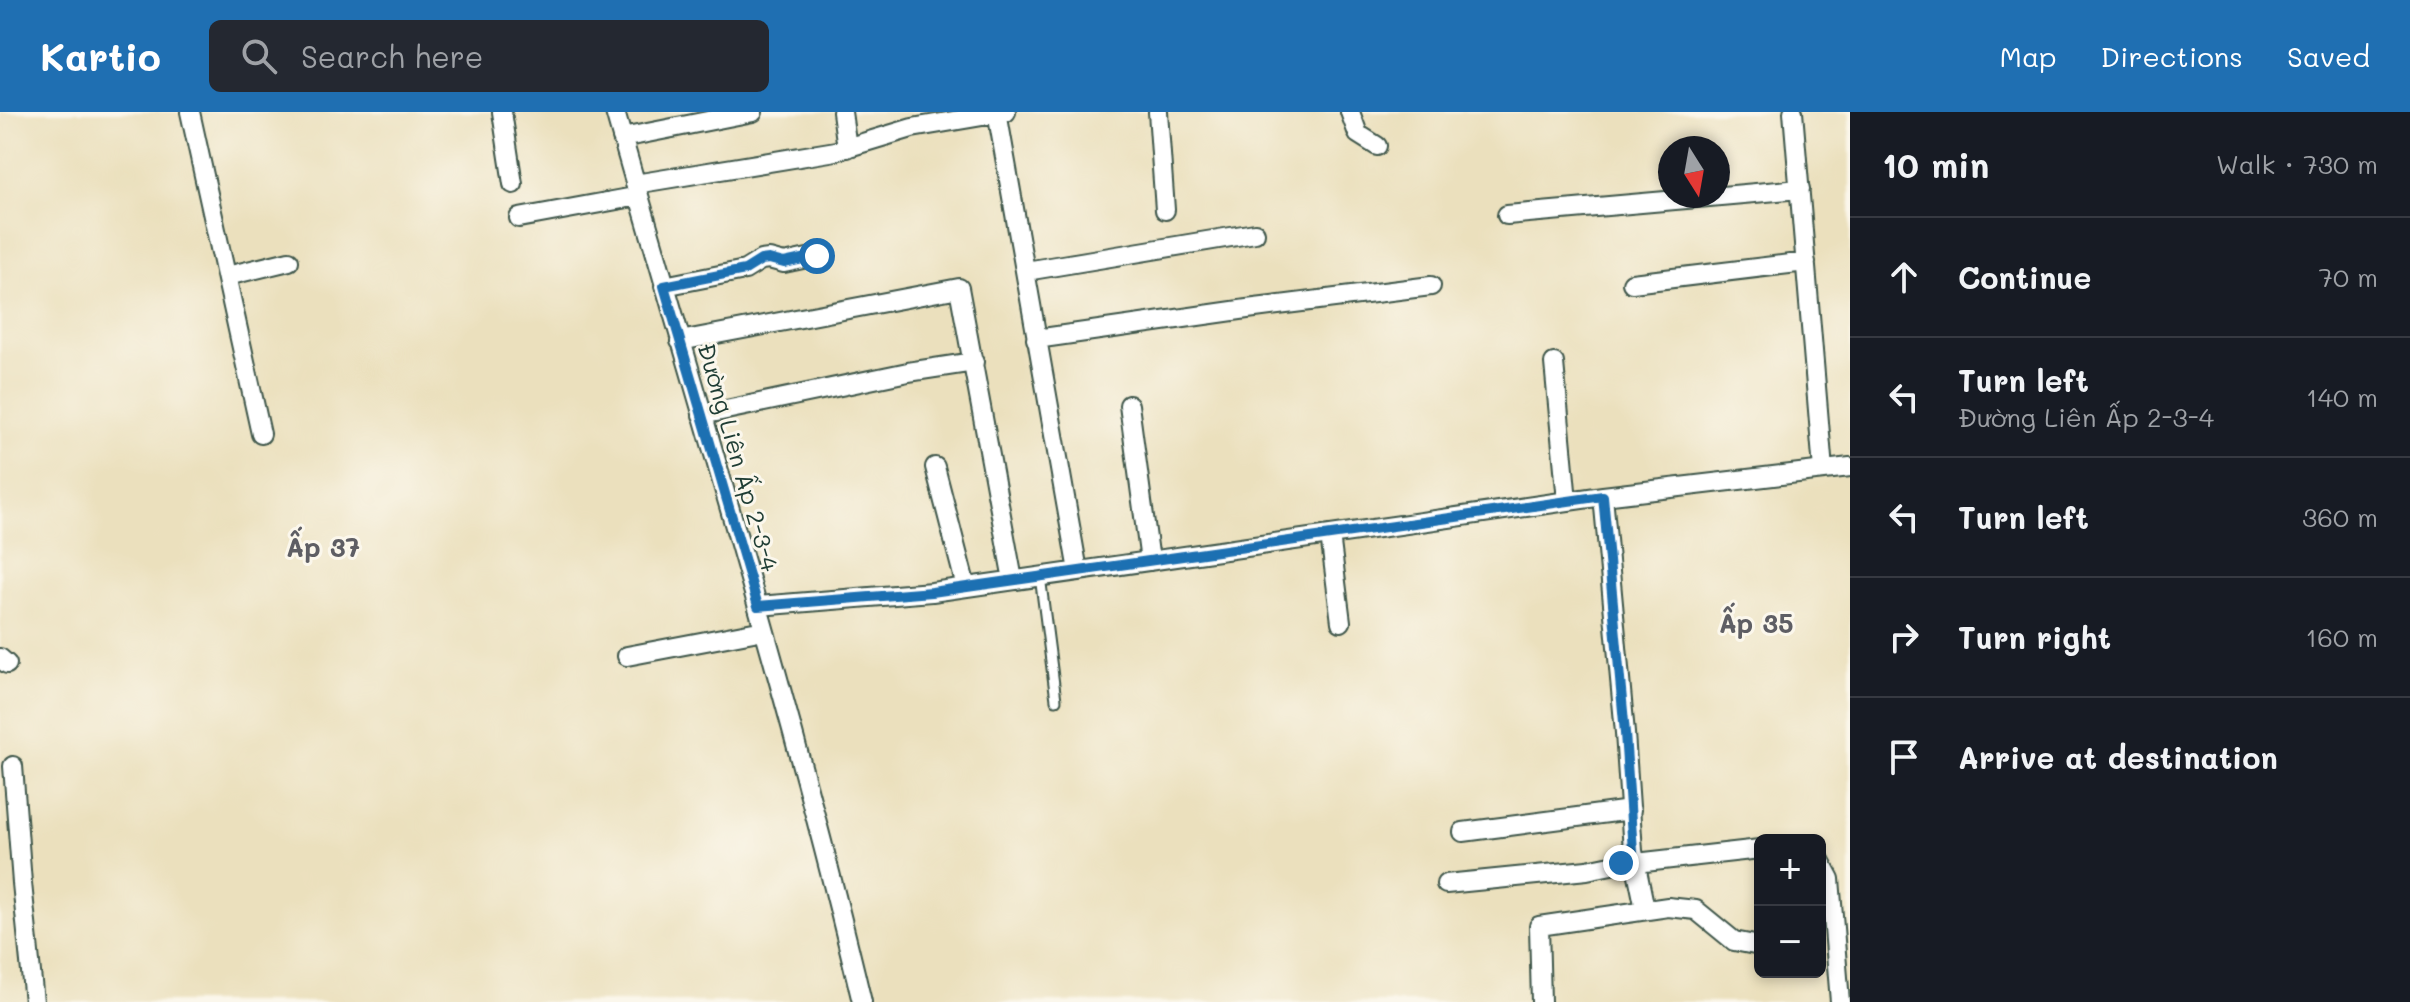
<!DOCTYPE html>
<meta charset="utf-8">
<style>
:root{--surface:#171b24;--page:#242831;--text:#f1f3f6;--muted:#9ea1a6;--line:#363941;--accent:#1f6fb2}
body{margin:0;font-family:Mali,sans-serif;background:var(--page);color:var(--text)}
.controls{position:absolute;right:24px;bottom:24px;display:grid;overflow:hidden;border-radius:12px;box-shadow:0 4px 12px #0003}
.controls button{width:72px;height:72px;display:grid;place-items:center;padding:0;border:0;border-bottom:2px solid var(--line);background:var(--surface);color:var(--text);font:40px sans-serif}
.compass{position:absolute;left:1658px;top:24px;width:72px;height:72px;border-radius:50%;background:var(--surface);box-shadow:0 4px 12px #0003;rotate:169deg}
.stop{position:absolute;width:24px;height:24px;margin:-18px;border:6px solid #1f6fb2;border-radius:50%;background:#fff}
.stop.end{background:#1f6fb2;border-color:#fff;box-shadow:0 2px 8px #0008}
.list{margin:0;padding:0;list-style:none}
h2{display:flex;justify-content:space-between;align-items:center;height:104px;margin:0;padding:0 32px;font-size:34px}
h2 small{font-size:26px;font-weight:400;color:var(--muted)}
.list li{display:grid;grid-template-columns:52px 1fr auto;gap:24px;align-items:center;box-sizing:border-box;height:120px;padding:0 32px;border-top:2px solid var(--line)}
.list b{display:block;font-size:30px;white-space:nowrap}
.list p{margin:0;font-size:26px;white-space:nowrap;color:var(--muted)}
.list em{font-size:26px;font-style:normal;color:var(--muted)}
.icon{flex:none;width:44px;height:44px;fill:none;stroke:currentColor;stroke-width:2;stroke-linecap:round;stroke-linejoin:round}
.map{position:relative;flex:none;width:1850px;height:890px;overflow:hidden}
header{display:flex;align-items:center;gap:48px;box-sizing:border-box;height:112px;padding:0 40px;background:var(--accent);color:#fff}
header strong{font-size:38px}
nav{display:flex;gap:44px;margin-inline-start:auto;font-size:28px}
.search{width:560px;height:72px;background:var(--page);display:flex;align-items:center;gap:20px;box-sizing:border-box;padding:0 28px;border-radius:12px;color:var(--muted);font-size:30px}
main{display:flex}
aside{flex:1;background:var(--surface)}
.map>svg:first-child{display:block}
</style>
<header>
<strong>Kartio</strong>
<div class="search"><svg class="icon" aria-label="search" viewBox="0 0 24 24"><circle cx="10" cy="10" r="6"/><path d="M15 15l6 6"/></svg>Search here</div>
<nav><a>Map</a><a>Directions</a><a>Saved</a></nav>
</header>
<main>
<div class="map">
<svg width="1850" height="890" viewBox="0 0 1850 890">
<rect width="100%" height="100%" fill="#fbf7ec"/>
<filter id="ink" filterUnits="userSpaceOnUse"><feTurbulence type="fractalNoise" baseFrequency=".0125" numOctaves="2"/><feDisplacementMap in="SourceGraphic" scale="16" xChannelSelector="R" yChannelSelector="G"/><feConvolveMatrix kernelMatrix="1 2 1 2 8 2 1 2 1" color-interpolation-filters="sRGB"/></filter>
<filter id="wash" filterUnits="userSpaceOnUse"><feTurbulence type="fractalNoise" baseFrequency=".006" numOctaves="4" result="noise"/><feDisplacementMap in="SourceGraphic" scale="32" xChannelSelector="R" yChannelSelector="G"/><feGaussianBlur stdDeviation="1.8" result="paint"/><feColorMatrix in="noise" values="0 0 0 0 0 0 0 0 0 0 0 0 0 0 0 0 0 1.4 0 .05"/><feComposite in="paint" operator="in"/></filter>
<g filter="url(#wash)">
<rect width="100%" height="100%" fill="#ebe0bd"/>
</g>
<g filter="url(#ink)">
<g fill="none" stroke-linecap="round" stroke-linejoin="round">
<defs>
<path id="service" d="M1040,464L1056,588"/>
<path id="minor" d="M190,0L261,322
M502,0L513,72
M615,0C699,296 791,591 862,890
M842,0L847,36
M997,0L1078,459
M1158,0L1165,98
M1350,0L1358,22L1377,34
M1793,0L1823,358
M622,26L753,0
M635,72L836,39L912,16L1006,0
M1507,103L1800,77
M519,106L639,84
M1026,159L1255,121
M227,164L289,149
M1632,171L1806,150
M664,174L745,158L761,148L769,147L784,151L817,144
M1036,227L1247,197L1431,174
M680,229L959,176L1013,468
M1554,251L1567,389
M1129,293L1150,449
M702,303L908,260L974,250
M935,355L966,475
M1603,384L1625,621L1633,739L1645,797
M1330,423L1341,510
M758,494L932,480L1603,384L1850,355
M627,544L764,518
M0,546L7,552
M13,654L22,771L34,890
M1463,720L1631,698
M1820,748L1830,767L1840,890
M1636,751L1760,737
M1446,772L1587,758L1621,751L1633,739
M1541,890L1539,814L1668,795L1696,798L1734,829L1760,834"/>
</defs>
<!-- service casing -->
<use href="#service" stroke="#3e5549" stroke-width="13"/>
<!-- minor casing -->
<use href="#minor" stroke="#3e5549" stroke-width="22"/>
<!-- service -->
<use href="#service" stroke="#fff" stroke-width="9"/>
<!-- minor -->
<use href="#minor" stroke="#fff" stroke-width="18"/>
</g>
</g>
<g fill="none" stroke-linecap="round" stroke-linejoin="round" filter="url(#ink)">
<!-- route -->
<path stroke="#1f6fb2" stroke-width="10" d="M817,144L784,151L769,147L761,148L745,158L664,174L758,494L932,480L1603,384L1625,621L1633,739L1621,751"/>
</g>
<g text-anchor="middle" dominant-baseline="central" stroke-width="6" stroke-linejoin="round" paint-order="stroke">
<!-- street labels -->
<g font-size="24" fill="#1f3d34" stroke="#fbf7ec">
<text transform="translate(739 345) rotate(74)">Đường Liên Ấp 2-3-4</text>
</g>
<!-- neighbourhood labels -->
<g font-size="26" font-weight="bold" fill="#5e5e64" stroke="#fbf7ec">
<text x="323" y="435">Ấp 37</text>
<text x="1756" y="511">Ấp 35</text>
</g>
</g>
</svg>
<div class="controls">
<button>+</button>
<button>−</button>
</div>
<svg class="compass" viewBox="-18 -18 36 36"><path d="M0-13l5 13h-10z" fill="#e53935"/><path d="M0 13l5-13h-10z" fill="#9ea1a6"/></svg>
<div class="stop" style="left:817px;top:144px"></div>
<div class="stop end" style="left:1621px;top:751px"></div>
</div>
<aside>
<h2>10 min<small>Walk · 730 m</small></h2>
<ul class="list">
<li><svg class="icon" aria-label="ahead" viewBox="0 0 24 24"><path d="M12 20V5M6 11l6-6 6 6"/></svg><div><b>Continue</b></div><em>70 m</em></li>
<li><svg class="icon" aria-label="left" viewBox="0 0 24 24"><path d="M17 20v-9H6M10 6l-5 5 5 5"/></svg><div><b>Turn left</b><p>Đường Liên Ấp 2-3-4</p></div><em>140 m</em></li>
<li><svg class="icon" aria-label="left" viewBox="0 0 24 24"><path d="M17 20v-9H6M10 6l-5 5 5 5"/></svg><div><b>Turn left</b></div><em>360 m</em></li>
<li><svg class="icon" aria-label="right" viewBox="0 0 24 24"><path d="M7 20v-9h11M14 6l5 5-5 5"/></svg><div><b>Turn right</b></div><em>160 m</em></li>
<li><svg class="icon" aria-label="arrive" viewBox="0 0 24 24"><path d="M6 21V4h12l-3 4 3 4H6"/></svg><div><b>Arrive at destination</b></div></li>
</ul>
</aside>
</main>
